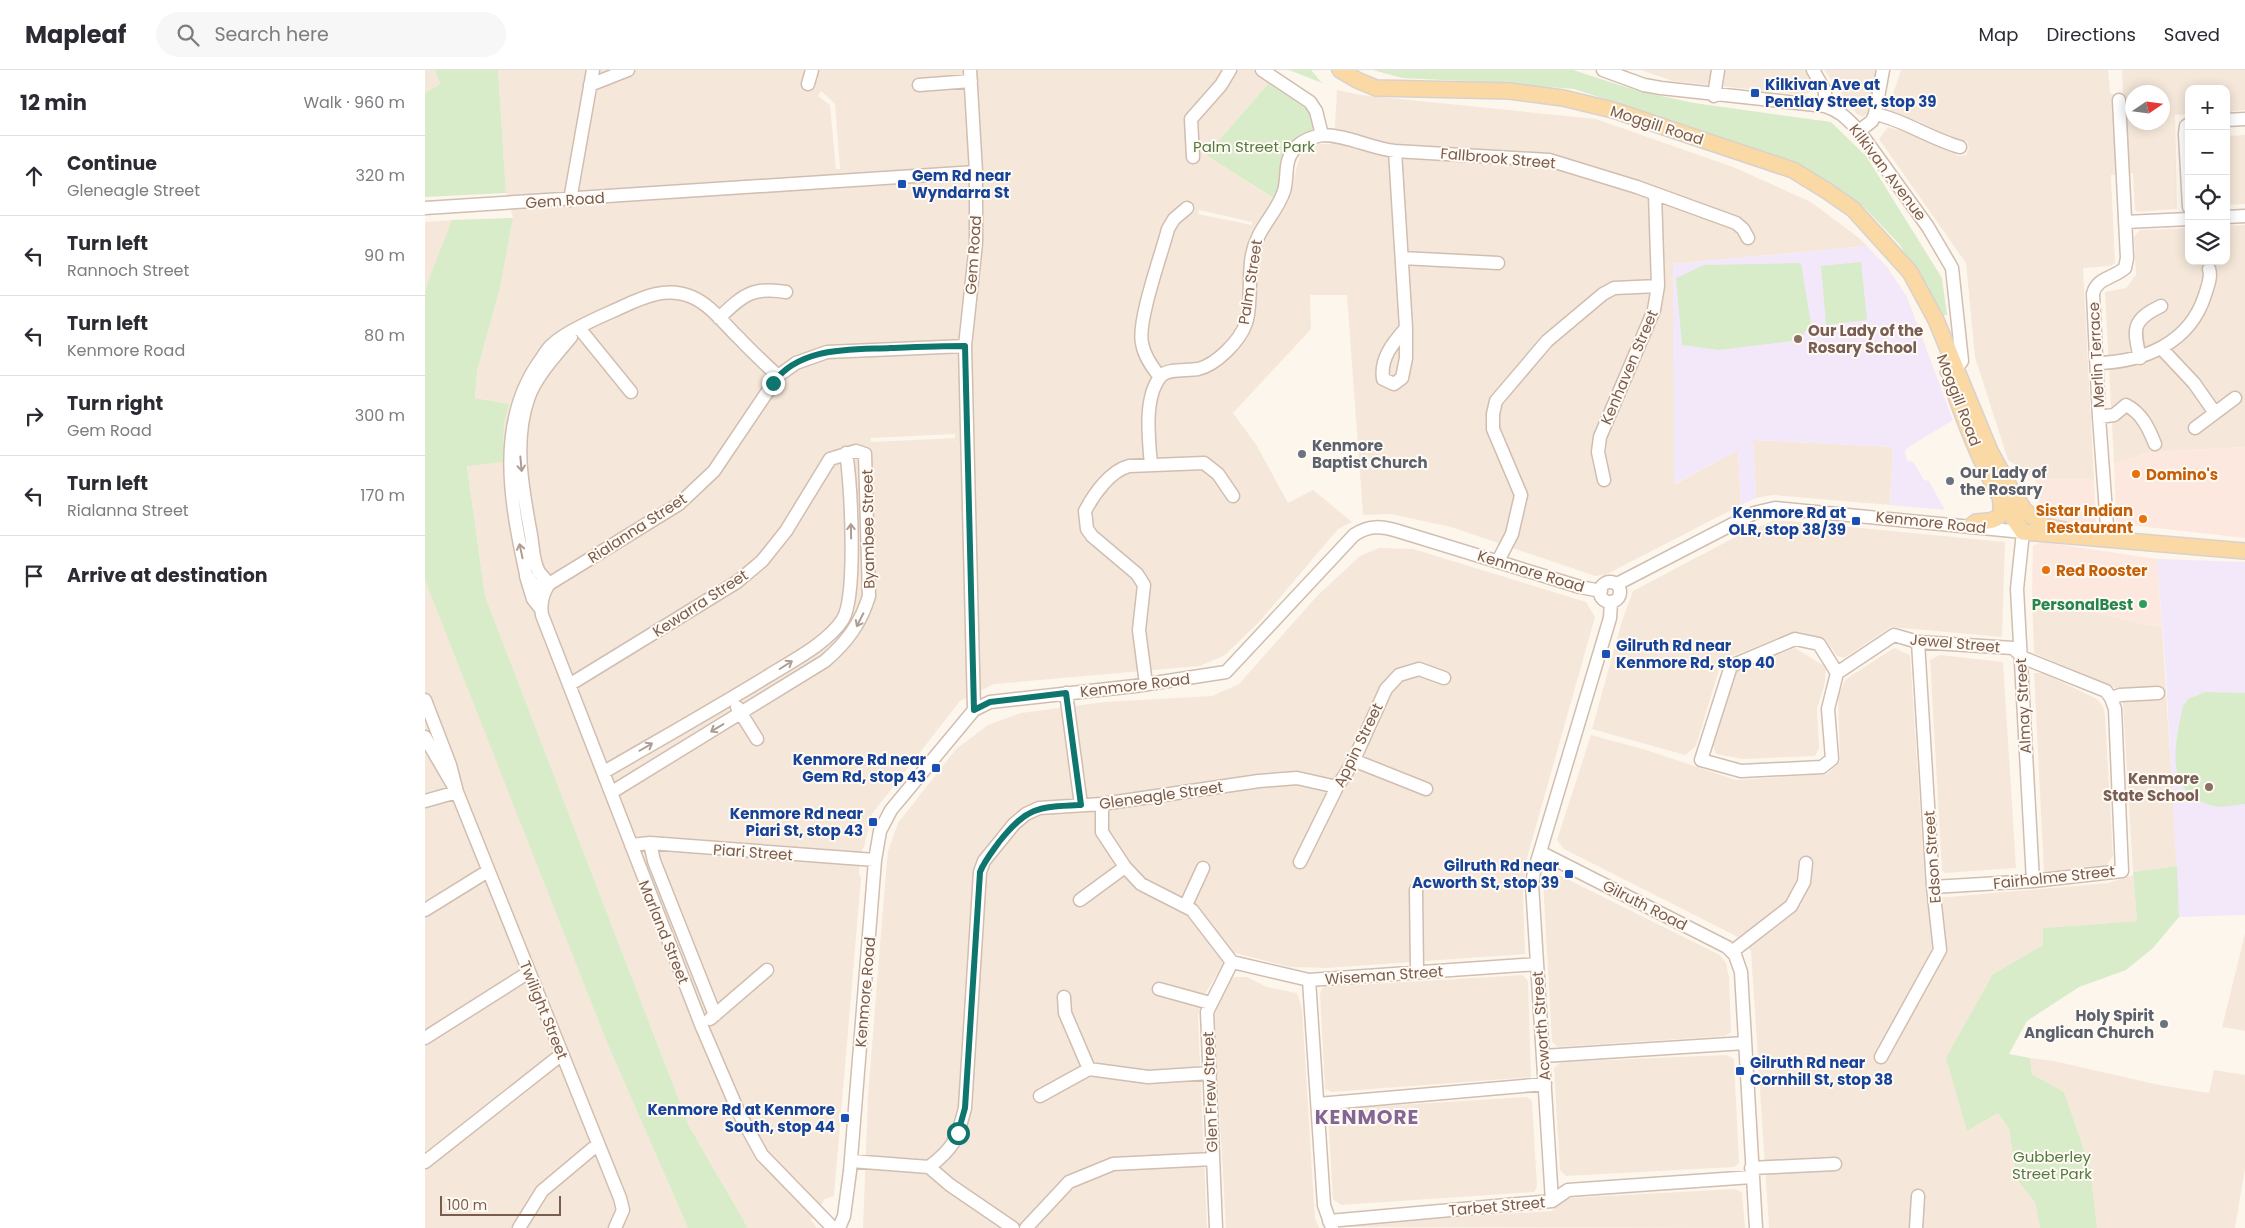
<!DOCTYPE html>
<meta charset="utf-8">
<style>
:root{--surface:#fff;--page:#f7f7f7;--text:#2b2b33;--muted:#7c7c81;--line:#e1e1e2}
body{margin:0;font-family:Poppins,sans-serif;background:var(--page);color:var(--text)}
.controls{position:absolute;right:15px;top:15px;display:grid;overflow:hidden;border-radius:10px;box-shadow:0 2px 12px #0003}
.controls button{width:45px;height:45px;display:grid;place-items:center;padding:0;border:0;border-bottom:1px solid var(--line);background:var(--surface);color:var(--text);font:25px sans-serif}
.compass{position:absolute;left:1700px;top:15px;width:45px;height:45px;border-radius:50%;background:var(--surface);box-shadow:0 2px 12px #0003;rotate:77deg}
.scale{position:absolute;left:15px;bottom:12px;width:121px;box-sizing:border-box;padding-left:5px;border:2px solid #7a5c4d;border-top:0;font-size:14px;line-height:18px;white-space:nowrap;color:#7a5c4d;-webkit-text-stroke:4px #fffaf3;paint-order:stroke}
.stop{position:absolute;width:15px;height:15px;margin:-11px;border:4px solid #0f766e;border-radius:50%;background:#fff}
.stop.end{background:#0f766e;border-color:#fff;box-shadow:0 1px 5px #0008}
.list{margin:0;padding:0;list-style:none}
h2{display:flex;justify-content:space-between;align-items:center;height:65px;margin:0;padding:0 20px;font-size:21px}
h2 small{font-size:16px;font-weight:400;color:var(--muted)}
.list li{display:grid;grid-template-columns:32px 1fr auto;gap:15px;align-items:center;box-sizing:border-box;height:80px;padding:0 20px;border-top:1px solid var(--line)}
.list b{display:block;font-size:19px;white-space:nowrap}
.list p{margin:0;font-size:16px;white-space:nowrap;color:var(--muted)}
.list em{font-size:16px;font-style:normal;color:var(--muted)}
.icon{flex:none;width:28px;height:28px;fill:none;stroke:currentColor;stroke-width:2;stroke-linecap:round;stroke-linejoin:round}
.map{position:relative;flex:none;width:1820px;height:1158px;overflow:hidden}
header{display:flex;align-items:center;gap:30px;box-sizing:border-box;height:70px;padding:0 25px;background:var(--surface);border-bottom:1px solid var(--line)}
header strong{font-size:24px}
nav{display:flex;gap:28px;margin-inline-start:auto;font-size:18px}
.search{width:350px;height:45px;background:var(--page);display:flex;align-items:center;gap:12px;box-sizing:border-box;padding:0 18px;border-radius:28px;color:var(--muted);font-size:19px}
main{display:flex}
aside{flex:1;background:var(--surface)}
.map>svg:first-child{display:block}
</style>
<header>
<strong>Mapleaf</strong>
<div class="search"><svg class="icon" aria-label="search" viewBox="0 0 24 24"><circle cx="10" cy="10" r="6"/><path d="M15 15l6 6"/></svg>Search here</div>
<nav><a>Map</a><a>Directions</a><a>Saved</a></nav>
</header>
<main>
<aside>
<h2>12 min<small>Walk · 960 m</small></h2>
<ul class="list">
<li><svg class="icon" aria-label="ahead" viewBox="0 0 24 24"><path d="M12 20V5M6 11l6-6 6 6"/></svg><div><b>Continue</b><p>Gleneagle Street</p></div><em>320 m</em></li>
<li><svg class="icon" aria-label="left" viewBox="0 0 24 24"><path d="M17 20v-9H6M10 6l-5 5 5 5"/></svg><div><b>Turn left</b><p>Rannoch Street</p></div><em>90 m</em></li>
<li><svg class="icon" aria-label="left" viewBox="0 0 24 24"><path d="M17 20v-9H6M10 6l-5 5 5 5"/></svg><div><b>Turn left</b><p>Kenmore Road</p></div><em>80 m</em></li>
<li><svg class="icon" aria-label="right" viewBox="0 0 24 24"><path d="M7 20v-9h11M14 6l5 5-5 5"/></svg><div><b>Turn right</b><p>Gem Road</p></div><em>300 m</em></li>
<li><svg class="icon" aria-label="left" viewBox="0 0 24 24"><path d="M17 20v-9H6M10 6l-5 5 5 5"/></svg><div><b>Turn left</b><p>Rialanna Street</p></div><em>170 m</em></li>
<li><svg class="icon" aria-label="arrive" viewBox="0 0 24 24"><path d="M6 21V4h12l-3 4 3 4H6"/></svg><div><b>Arrive at destination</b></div></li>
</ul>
</aside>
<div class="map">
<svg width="1820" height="1158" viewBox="0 0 1820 1158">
<rect width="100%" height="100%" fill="#fdf6ec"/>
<!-- residential -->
<path fill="#f5e8da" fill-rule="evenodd" d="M0,0H10L15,14L0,23Z
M73,0H829L844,13L781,85L858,135L865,122L875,85L882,78L891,74H909L912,20L936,25L1171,49L1308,97L1386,132L1434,168L1442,176L1248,194L1250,414L1313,380L1316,435L1180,505L1170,506L1026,457L966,444L938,445L922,225H885L886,259L808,343L832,376L863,433L888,420L927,452L913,459L835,551L800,585L775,596L569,614L535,631L447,744L439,777L435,783L434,803L436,808L409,1126L400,1129L386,1150L392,1158H323L264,1056L60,526L42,395L78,392L79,354L84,334L50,328L52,301L75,218L88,148L81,123ZM396,21L410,34L415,99H411L405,35L393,26ZM774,140L827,152V155L773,144ZM530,364V368L446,372V368Z
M1216,0H1381L1389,10V19L1379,25L1248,11Z
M1399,0H1451L1445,41L1438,47L1432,44Z
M1476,0H1683L1685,24H1698L1697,0H1820V40L1801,42V19H1764V44L1750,45L1752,139L1712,142L1710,140L1708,103L1686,105L1690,193L1685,196L1658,198L1669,409H1610L1583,390L1550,287L1541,193L1454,69L1463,57L1491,65L1524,79L1533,86L1541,85L1544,78L1542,71L1529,69L1493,51L1467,43L1464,36ZM1708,22H1738V52H1708Z
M1820,65V134L1801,135V66Z
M27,150L22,166L0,226V152Z
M1820,155V377L1726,382L1689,393L1680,222L1701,218L1711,205L1709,167L1715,160L1764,158V191H1801V156Z
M1328,370L1468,377L1465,435L1348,425L1331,428Z
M1348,451H1363L1580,472L1577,567L1466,557L1419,588L1412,586L1401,570L1369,562L1297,590L1271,676L1260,685L1167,659L1197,551L1208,521L1318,463Z
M954,478L988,479L1161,532L1170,547L1102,788L1098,823L1100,884L902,898L865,897L806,882L781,922L773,945L782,1158H438L443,1026L458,837L463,781L473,753L531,679L563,655L596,643L679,632L787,626L814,614L893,525L935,486Z
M0,506L183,975L263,1158H0Z
M1607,527L1737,558L1752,796L1708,802L1698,634L1693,619L1609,583Z
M1370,578L1401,597L1400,612L1392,639L1394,678L1390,686L1318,689L1291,684L1288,676L1312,600Z
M1469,578L1485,585L1501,827H1523L1683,813L1708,805L1712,851L1618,858V875L1568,904L1542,1061L1573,1043L1584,1059L1592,1110L1610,1132L1615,1158H1344L1326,881L1313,867L1139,779L1132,770L1166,665L1221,680L1311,710L1402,704L1415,692L1413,624L1421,609Z
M1515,585L1578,592L1591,798L1520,803L1517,800L1505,590Z
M1609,603H1618L1672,629L1678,636L1680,645L1688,786L1679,798L1619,803Z
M1132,804L1295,885L1301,893L1304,907L1306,962L1300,966L1133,977L1127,972L1118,811L1124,805Z
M1820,864V961L1797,957Z
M1098,905L1103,911L1106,1007L907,1022L900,1019L895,923L898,917Z
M809,907H822L842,917L872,923L877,938L890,1149L894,1158H801L789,947L793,931L802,912Z
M1302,985L1309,989L1314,1093L1309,1097L1141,1106L1135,1100L1129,998L1136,992Z
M1605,988L1629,991L1734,1015L1784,1023L1789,1000L1820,1005V1098L1810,1158H1672L1665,1097L1639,1022L1607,1004Z
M1102,1027L1107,1031L1112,1117L1109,1122L916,1135L908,1129L903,1045L908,1039Z
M1310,1119L1317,1122L1320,1158L921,1157L931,1153L1127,1141L1134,1133L1143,1128Z"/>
<!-- commercial -->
<path fill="#fde8e0" d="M1820,377V468L1696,454L1691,451L1689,393L1726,382Z
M1610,409H1669L1671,454L1669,456L1629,451L1615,438Z
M1617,472L1732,489L1737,558L1607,527L1608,476Z"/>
<!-- education -->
<path fill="#f3e8fa" d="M1442,176L1462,197L1482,227L1528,350L1482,378L1480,382L1482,391L1488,392L1499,410L1504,411L1520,440L1465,435L1468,377L1328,370L1331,428L1316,435L1313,380L1249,414L1248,194Z
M1732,489L1820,492V845L1754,847L1741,606Z"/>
<!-- green -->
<path fill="#d8ecc9" d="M10,0H73L81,123L0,127V23L15,14Z
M864,0H886L897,13Z
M948,0H1148L1213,21L1269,33L1406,52L1441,86L1517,208L1522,245H1515L1475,175L1439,137L1375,96L1264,56L1149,19L1079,13L977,8Z
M844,13L886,42L890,50L887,61C842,78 867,98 848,128L781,85Z
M88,148L75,218L52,301L50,328L84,334L79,354L78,392L42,396L60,526L264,1056L323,1158H263L183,975L0,510V226L2,214L27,150Z
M1436,192L1442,250L1401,255L1396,196Z
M1376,193L1386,254L1374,270L1294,280L1257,275L1251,208L1279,195Z
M1780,622L1820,623V734C1811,735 1798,738 1789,736C1737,724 1750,674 1758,636L1763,629Z
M1752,796L1754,847L1728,878L1701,900L1654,917L1602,951L1584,984L1605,988L1607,1004L1639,1022L1665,1097L1672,1158H1615L1610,1132L1592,1110L1584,1059L1573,1043L1542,1061L1521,988L1568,904L1618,875V858L1712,851L1708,802Z"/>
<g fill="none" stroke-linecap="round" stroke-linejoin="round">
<defs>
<path id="minor" d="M545,0L551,102V173L540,276L549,640
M1178,0L1219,15L1236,18L1400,36C1416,41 1423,50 1434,61L1503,157L1527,198L1537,291L1531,299L1522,302
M1388,0L1400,21V36
M383,14L387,0
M165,15L203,0
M494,15L546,11
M1289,26L1293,0
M1450,44C1477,49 1506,69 1535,77
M1801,50L1820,49
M1764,54L1761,56L1760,64L1764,137
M1434,61L1447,51L1450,44L1458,0
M897,65C923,65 944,78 970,81L1124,90L1212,117L1311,153L1318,159L1323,168
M970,81L981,258C968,273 955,288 958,309L969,314L977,308L981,288V258
M768,87L766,49L796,15L805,0
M145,130L168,0
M0,138L551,102
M1801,147L1820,146
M1700,152L1764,149
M977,188L1073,193
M294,248C317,226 327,216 361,222
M154,258L206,322
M1736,278L1769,313L1790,343L1770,358
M1715,288C1708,258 1707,250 1736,236
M1672,293C1719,292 1765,273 1780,225C1782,218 1787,207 1784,199
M735,307C727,297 719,286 717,273C712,251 737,183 743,159L749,149L762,138
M1790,343L1810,328
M1674,347L1689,345L1701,335C1717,343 1724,359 1730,374
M726,395C724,370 718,327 736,306C743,298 762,301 773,299C791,295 815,271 821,253C827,236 823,205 827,185C832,158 851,145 859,121C863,108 859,92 868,81C874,72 887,67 897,65L891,41L885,32L837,0
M1179,410L1173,382L1175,367L1229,240L1233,216L1230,124
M1683,469L1674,347L1668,224C1671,208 1689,208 1700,198L1702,188L1694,30
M1073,491L1087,464L1096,425L1068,359V344L1071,331L1122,271L1178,224L1189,218L1233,216
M101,506L108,529L116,539
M1175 522a10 10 0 1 1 20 0a10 10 0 1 1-20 0Z
M124,514C121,510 117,506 114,502C108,492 108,476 106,465C98,421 88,373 103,329C111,306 131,285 146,267
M1192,514L1329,443L1350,438L1598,462L1592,519L1608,811
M120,519L107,513L101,504C86,434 70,355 114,292C119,286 122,278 128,274C140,262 172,248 188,241C213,230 238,215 267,227C286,235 300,255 315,269C327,282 340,294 353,306
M1412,603L1394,574L1370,569L1306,596L1276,690L1316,701L1397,697L1407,689L1403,639L1412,603L1469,565L1493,572L1588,578L1599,588L1681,621L1686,628L1695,625L1733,623
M721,614L714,560L719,515L712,504L667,466L662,459L660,441C669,424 685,401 704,396L779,393L793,404L808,426
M144,615L312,512L337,491L361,461L405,389L431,381L440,384L444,526C436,553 422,572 400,591L187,722
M641,623L656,735
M0,630L25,695L32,722L195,1128L198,1140L190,1158
M312,637L332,669
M0,667L32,722L0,731
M928,690L1001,719
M179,702C234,670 289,639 343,606C367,591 403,573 418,549C432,525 426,412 421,383
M677,734V762L700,797L716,814L767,840L807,892
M225,773L229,791L290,945
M206,775L225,773L450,790
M1115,782L1302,877L1310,885L1316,902L1331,1158
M875,792L912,717L927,694L961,619L974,605L994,599L1019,608
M1508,817L1608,811L1697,801L1690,639L1686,628
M991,820L992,902
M655,830L700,797
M761,835L778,798
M0,840L63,801
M1308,881L1366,836L1379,812L1381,793
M807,892L884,910L1112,894
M884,910L899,1135L907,1158
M734,919L785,933
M639,927L640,943L664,999L723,1007L785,1003
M285,949L342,900
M0,968L104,902
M1118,986L1320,973
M1456,987L1515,880L1508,817L1493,572
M615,1026L664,999
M893,1034L1120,1014
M426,1091L504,1097C530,1077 532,1069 540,1038L555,802L559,791L589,754L601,744L614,738L677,734L834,711L872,708L912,717
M0,1092L137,984
M504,1097L525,1115L588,1158
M1326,1098L1410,1094
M1127,1131L1107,814L1109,802L1185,548L1186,532
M904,1151L1127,1131L1143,1120L1327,1107
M94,1158L117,1121L173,1074
M408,1158L337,1085L314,1043L277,957L117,545C115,533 117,524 124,514L254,434L289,401L353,306L371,293L402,282L540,276
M414,1158L419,1146L425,1101L450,790L455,761L466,740L549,640L565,632L710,616L801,602L929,465C944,455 956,456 973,461L1155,517L1176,521
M601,1158L644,1112L688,1094L788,1089
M791,1158L782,942L807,892
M1491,1158L1493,1126"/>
<path id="major" d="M915,0L932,10L951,18L1084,21L1138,28L1188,40L1368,100L1402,121L1428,139L1485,202L1511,250L1565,381L1588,423L1600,441L1620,456L1640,460L1649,466
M1526,312C1544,364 1565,418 1598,462L1820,481
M1546,456L1551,452C1572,451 1579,450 1575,426"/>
</defs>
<!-- minor casing -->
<use href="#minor" stroke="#d1beb0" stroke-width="15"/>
<!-- major casing -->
<use href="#major" stroke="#dad1cd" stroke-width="18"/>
<!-- minor -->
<use href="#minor" stroke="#fff" stroke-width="12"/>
<!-- major -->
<use href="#major" stroke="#fbd9a5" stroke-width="15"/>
</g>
<!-- one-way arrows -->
<defs><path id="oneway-shaft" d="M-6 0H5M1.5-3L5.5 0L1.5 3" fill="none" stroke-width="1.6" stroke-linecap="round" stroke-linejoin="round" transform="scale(1.25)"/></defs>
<g stroke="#af9d94">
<use href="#oneway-shaft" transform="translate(96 394) rotate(85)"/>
<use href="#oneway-shaft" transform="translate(426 461) rotate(-91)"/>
<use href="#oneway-shaft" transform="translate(96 481) rotate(-102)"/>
<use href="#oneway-shaft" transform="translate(435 550) rotate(117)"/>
<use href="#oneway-shaft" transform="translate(361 595) rotate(-32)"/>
<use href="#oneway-shaft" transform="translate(292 658) rotate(149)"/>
<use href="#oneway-shaft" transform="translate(221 677) rotate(-30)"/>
</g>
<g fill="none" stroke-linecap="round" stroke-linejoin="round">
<!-- route -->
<path stroke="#0f766e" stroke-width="6" d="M348,313C375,276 426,280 466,278C491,277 515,276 540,276L549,640L565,632L641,623L656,735C612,737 602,737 574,772C567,782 560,790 555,802L540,1038L533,1063"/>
</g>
<!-- markers -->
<g fill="#1a4fb4" stroke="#fffaf3" stroke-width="2">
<rect x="1325" y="18" width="10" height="10" rx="2.5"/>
<rect x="472" y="109" width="10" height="10" rx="2.5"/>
<rect x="1426" y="446" width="10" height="10" rx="2.5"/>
<rect x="1176" y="579" width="10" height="10" rx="2.5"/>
<rect x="506" y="693" width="10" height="10" rx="2.5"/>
<rect x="443" y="747" width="10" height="10" rx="2.5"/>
<rect x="1139" y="799" width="10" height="10" rx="2.5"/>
<rect x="1310" y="996" width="10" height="10" rx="2.5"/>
<rect x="415" y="1043" width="10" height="10" rx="2.5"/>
</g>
<g fill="#8d6e63" stroke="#fffaf3" stroke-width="2">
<circle cx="1373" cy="269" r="5"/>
<circle cx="1784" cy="717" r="5"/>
</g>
<g fill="#6b7280" stroke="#fffaf3" stroke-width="2">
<circle cx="877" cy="384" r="5"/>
<circle cx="1525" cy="411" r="5"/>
<circle cx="1739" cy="954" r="5"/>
</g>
<g fill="#e8710a" stroke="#fffaf3" stroke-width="2">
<circle cx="1711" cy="404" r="5"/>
<circle cx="1718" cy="449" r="5"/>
<circle cx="1621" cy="500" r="5"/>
</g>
<circle fill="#2e9e5b" stroke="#fffaf3" stroke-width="2" cx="1718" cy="534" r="5"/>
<g text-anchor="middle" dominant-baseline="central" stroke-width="4" stroke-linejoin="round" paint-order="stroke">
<!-- transit labels -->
<g font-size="15" font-weight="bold" fill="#164399" stroke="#fffaf3" text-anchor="end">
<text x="1340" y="14" text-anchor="start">Kilkivan Ave at<tspan x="1340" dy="17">Pentlay Street, stop 39</tspan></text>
<text x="487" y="105" text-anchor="start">Gem Rd near<tspan x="487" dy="17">Wyndarra St</tspan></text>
<text x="1421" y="442">Kenmore Rd at<tspan x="1421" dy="17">OLR, stop 38/39</tspan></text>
<text x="1191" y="575" text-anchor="start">Gilruth Rd near<tspan x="1191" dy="17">Kenmore Rd, stop 40</tspan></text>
<text x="501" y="689">Kenmore Rd near<tspan x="501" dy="17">Gem Rd, stop 43</tspan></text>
<text x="438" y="743">Kenmore Rd near<tspan x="438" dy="17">Piari St, stop 43</tspan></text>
<text x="1134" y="795">Gilruth Rd near<tspan x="1134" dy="17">Acworth St, stop 39</tspan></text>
<text x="1325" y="992" text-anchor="start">Gilruth Rd near<tspan x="1325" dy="17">Cornhill St, stop 38</tspan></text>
<text x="410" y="1039">Kenmore Rd at Kenmore<tspan x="410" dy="17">South, stop 44</tspan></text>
</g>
<!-- street labels -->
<g font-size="15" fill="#7a5c4d" stroke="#fffaf3">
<text transform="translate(1232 55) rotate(18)">Moggill Road</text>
<text transform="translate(1073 88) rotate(5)">Fallbrook Street</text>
<text transform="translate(1463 102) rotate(53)">Kilkivan Avenue</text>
<text transform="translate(140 130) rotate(-4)">Gem Road</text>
<text transform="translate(548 185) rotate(-86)">Gem Road</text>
<text transform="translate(825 212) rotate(-81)">Palm Street</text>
<text transform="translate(1671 285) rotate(-93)">Merlin Terrace</text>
<text transform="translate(1204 297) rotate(-67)">Kenhaven Street</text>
<text transform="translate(1534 330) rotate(69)">Moggill Road</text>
<text transform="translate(1506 452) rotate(6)">Kenmore Road</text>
<text transform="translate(212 458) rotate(-33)">Rialanna Street</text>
<text transform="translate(443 459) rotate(-91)">Byambee Street</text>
<text transform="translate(1106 501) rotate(17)">Kenmore Road</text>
<text transform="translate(275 533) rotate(-33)">Kewarra Street</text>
<text transform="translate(1530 573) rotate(5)">Jewel Street</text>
<text transform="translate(710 615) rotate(-7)">Kenmore Road</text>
<text transform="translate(1598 636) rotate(-93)">Almay Street</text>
<text transform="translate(933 675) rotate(-64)">Appin Street</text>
<text transform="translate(736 725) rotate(-8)">Gleneagle Street</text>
<text transform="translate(328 782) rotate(4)">Piari Street</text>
<text transform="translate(1507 787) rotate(-94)">Edson Street</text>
<text transform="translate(1629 807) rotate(-6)">Fairholme Street</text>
<text transform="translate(1220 835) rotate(27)">Gilruth Road</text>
<text transform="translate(239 862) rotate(68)">Marland Street</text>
<text transform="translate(959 905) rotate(-4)">Wiseman Street</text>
<text transform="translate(440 922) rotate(-85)">Kenmore Road</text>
<text transform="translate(119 940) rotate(68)">Twilight Street</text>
<text transform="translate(1116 956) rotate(-94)">Acworth Street</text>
<text transform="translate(785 1022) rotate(-92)">Glen Frew Street</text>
<text transform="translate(1072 1136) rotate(-5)">Tarbet Street</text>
</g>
<!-- park labels -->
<g font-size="15" fill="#537a41" stroke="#fffaf3">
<text x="829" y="76">Palm Street Park</text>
<text x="1627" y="1086">Gubberley<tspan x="1627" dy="17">Street Park</tspan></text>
</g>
<!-- education labels -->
<g font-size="15" font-weight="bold" fill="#785e54" stroke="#fffaf3" text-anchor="start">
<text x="1383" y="260">Our Lady of the<tspan x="1383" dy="17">Rosary School</tspan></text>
<text x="1774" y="708" text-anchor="end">Kenmore<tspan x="1774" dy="17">State School</tspan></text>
</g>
<!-- worship labels -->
<g font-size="15" font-weight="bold" fill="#5b616d" stroke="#fffaf3" text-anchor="start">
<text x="887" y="375">Kenmore<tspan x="887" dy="17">Baptist Church</tspan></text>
<text x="1535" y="402">Our Lady of<tspan x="1535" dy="17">the Rosary</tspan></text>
<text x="1729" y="945" text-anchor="end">Holy Spirit<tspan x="1729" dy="17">Anglican Church</tspan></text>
</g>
<!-- food labels -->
<g font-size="15" font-weight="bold" fill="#c56008" stroke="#fffaf3" text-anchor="start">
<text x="1721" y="404">Domino's</text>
<text x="1708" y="440" text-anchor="end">Sistar Indian<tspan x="1708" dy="17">Restaurant</tspan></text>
<text x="1631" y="500">Red Rooster</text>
</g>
<!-- leisure labels -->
<g font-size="15" font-weight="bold" fill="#27864d" stroke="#fffaf3" text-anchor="end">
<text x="1708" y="534">PersonalBest</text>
</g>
<!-- district labels -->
<g font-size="20" font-weight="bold" letter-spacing="1" fill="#846695" stroke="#fffaf3">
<text x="942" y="1047">KENMORE</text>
</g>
</g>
</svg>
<div class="controls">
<button>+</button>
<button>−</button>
<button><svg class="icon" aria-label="locate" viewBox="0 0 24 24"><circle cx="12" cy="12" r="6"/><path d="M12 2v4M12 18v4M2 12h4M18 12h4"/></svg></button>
<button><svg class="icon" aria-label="layers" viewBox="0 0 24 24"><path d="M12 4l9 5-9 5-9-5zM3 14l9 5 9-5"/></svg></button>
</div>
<svg class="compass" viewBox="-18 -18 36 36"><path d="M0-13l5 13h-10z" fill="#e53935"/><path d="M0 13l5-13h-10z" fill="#7c7c81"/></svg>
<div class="scale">100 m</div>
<div class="stop" style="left:533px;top:1063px"></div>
<div class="stop end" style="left:348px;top:313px"></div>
</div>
</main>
